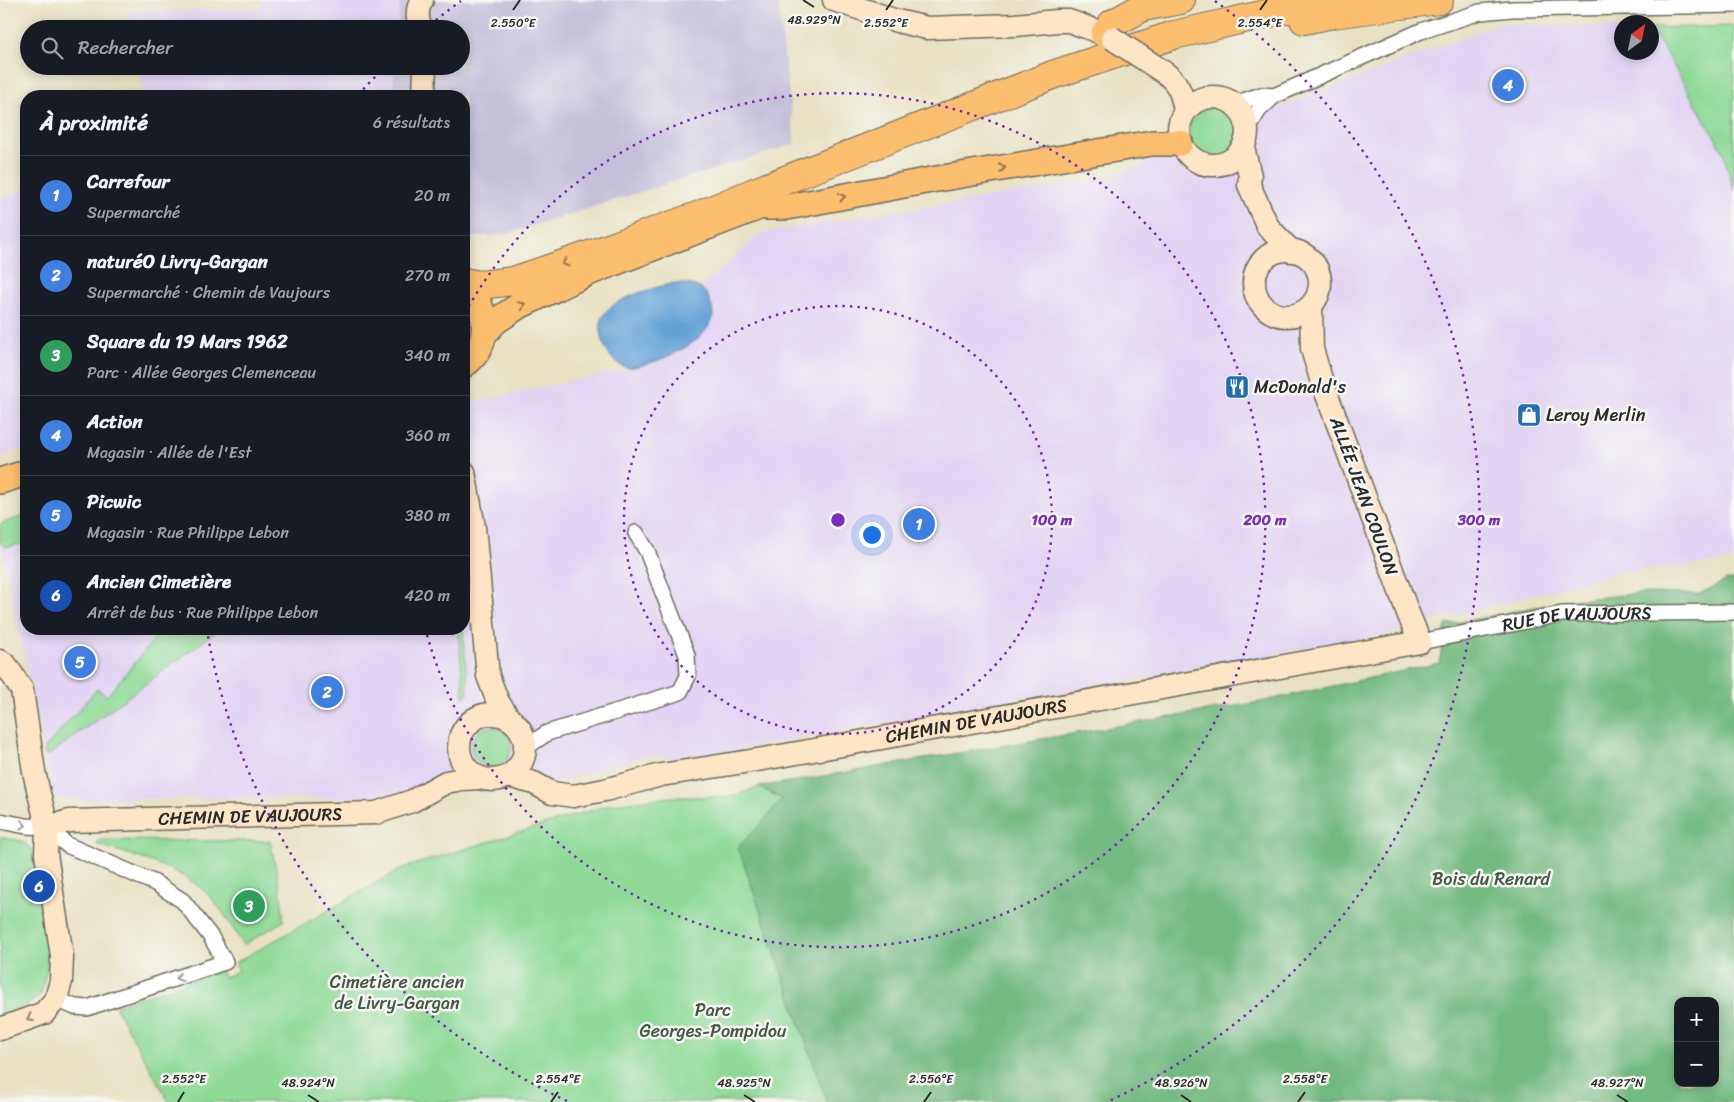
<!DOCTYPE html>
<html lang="fr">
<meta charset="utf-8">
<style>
:root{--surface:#171b24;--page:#20242c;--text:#f1f3f6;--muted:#9ea1a6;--line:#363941;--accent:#d93025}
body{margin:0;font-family:Sriracha,sans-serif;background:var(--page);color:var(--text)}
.controls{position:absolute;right:15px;bottom:15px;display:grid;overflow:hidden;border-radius:10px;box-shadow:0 2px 12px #0003}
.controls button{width:45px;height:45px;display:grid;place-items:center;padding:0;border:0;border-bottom:1px solid var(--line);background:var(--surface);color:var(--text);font:25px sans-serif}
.compass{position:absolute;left:1614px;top:15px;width:45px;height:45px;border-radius:50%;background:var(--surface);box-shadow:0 2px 12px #0003;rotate:33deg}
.you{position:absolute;left:871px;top:534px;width:18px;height:18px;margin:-12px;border:4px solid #fff;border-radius:50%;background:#1a73e8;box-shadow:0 0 0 8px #1a73e833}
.badge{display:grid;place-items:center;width:32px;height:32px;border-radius:50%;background:var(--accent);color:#fff;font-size:16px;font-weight:700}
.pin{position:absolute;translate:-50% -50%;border:2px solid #fff;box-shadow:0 1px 5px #0006}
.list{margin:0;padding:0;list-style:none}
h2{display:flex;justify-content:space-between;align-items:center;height:65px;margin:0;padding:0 20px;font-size:21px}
h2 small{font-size:16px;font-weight:400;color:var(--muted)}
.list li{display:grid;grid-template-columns:32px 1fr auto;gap:15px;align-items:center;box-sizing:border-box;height:80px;padding:0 20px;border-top:1px solid var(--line)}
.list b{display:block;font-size:19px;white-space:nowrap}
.list p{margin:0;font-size:16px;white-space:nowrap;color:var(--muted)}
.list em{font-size:16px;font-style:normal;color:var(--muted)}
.icon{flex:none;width:28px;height:28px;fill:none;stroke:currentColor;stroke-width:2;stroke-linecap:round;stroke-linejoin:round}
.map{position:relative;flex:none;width:1734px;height:1102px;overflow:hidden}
.search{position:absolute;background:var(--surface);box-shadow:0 2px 12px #0003;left:20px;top:20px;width:450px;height:55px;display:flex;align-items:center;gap:12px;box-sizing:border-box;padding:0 18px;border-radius:28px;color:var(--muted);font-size:19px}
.panel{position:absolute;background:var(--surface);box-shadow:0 2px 12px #0003;left:20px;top:90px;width:450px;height:545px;border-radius:20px}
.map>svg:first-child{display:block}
</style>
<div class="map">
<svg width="1734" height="1102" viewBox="0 0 1734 1102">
<rect width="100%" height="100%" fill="#f6f6f2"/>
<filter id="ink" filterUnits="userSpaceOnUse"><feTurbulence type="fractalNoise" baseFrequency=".02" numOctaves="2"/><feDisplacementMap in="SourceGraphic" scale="10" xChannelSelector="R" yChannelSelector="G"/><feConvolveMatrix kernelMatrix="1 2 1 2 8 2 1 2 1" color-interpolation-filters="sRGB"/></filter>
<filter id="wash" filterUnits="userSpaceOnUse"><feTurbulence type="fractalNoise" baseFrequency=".0096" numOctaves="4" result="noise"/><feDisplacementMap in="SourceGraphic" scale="20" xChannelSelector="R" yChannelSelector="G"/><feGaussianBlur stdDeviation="1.12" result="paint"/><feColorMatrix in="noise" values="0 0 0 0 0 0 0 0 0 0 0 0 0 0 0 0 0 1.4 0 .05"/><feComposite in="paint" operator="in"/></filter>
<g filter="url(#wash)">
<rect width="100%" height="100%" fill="#e8e2c2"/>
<!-- built -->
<path fill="#e2d4f3" d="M261,0H400L398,29H132L129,11L260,9Z
M1498,24L1621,27L1622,52H1652V29L1723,151L1734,191V561L1620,572L1377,636L683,759L649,755L558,781L373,798L54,799L0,540V528L26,519V629H464V404L631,368L663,359L707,293L702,286L760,233L1110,178L1278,108Z
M139,66H395L392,96H144Z
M26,190V448L0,457V197Z"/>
<!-- industrial -->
<path fill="#c5c0da" d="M400,0H780L778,3L795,144L506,234L464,238V96H392L395,66H461V29H398Z"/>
<!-- green -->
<path fill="#8fda97" stroke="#5d8261" d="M1734,26V191L1723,151L1652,29V28Z
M1189 133a25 25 0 1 1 50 0a25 25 0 1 1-50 0Z
M26,515V543L6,547L0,543V524Z
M163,629H220L49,755L44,754L46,747L97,689L107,696Z
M458,629H463L468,693L464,697Z
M471 747a20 20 0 1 1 40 0a20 20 0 1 1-40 0Z
M759,787L782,799L760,825L738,847L827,1102H169L115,1006L221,971L225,978L239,970L235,963L403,868L612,804L671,797H730Z
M0,837L22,841L32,849L49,959L41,994L26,1006L0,1016Z
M99,840L270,841L280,888L284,921L243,945C233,928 217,901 202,889C173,865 132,856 96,844Z"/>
<!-- forest -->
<path fill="#73ba80" stroke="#4f7256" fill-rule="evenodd" d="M1727,580H1734V1102H827L738,847L760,825L782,799L759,787L1259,702L1439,663L1446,625L1565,601L1642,593L1699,594ZM1678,1001H1715V1083H1678Z"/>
<!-- water -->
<path fill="#63a1d5" stroke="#476680" d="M673,283C689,284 704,284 710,301C711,306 714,311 713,316C707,344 659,362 634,367C610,372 593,332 604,314C616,297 654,288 673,283Z"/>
</g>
<g filter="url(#ink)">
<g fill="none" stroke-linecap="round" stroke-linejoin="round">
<defs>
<g id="street">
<path d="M1232,103L1243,101L1261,95L1274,96"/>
<path d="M1247,129L1259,110L1274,96L1421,31L1480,12L1512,9L1734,5"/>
<path id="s1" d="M1420,642L1562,614L1734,612"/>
<path d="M525,748L547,733L680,692L688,676L687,655L647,551L636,533"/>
<path d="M0,821L26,826L47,827L67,845L155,883L183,901L211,937L225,962L87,1008L75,1007L56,999"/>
</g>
<g id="secondary">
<path d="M834,0L897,21L927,28L1015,25L1057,21H1069L1105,34L1112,38"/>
<path d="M421,29C417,20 416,8 422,0"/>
<path d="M1162,71C1178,81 1182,93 1185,111"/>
<path d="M424,96L425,66"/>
<circle cx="1213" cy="131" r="34"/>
<path d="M1243,147L1250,176L1249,185L1268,227L1291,251"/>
<circle cx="1287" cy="283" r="33"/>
<path d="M464,472L474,527L488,676L498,702L509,718"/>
<path d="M0,661L6,665L22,690L34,772L47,827L46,854L62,956L61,981L56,999L44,1013L0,1029"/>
<circle cx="492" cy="747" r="33"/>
<path id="s2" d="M508,776L534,783L552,793L573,796L605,790L661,775L769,758L1420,642L1408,613L1321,379L1312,349L1311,306"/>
<path id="s3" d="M47,827L69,821L376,813L412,801L446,782L462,779L481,778"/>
</g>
<path id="primary" d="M464,285C489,305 493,345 464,365
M484,334L496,321L517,307L588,273L759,207H787L931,180L1152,143H1180
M0,481L26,473"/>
<path id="highway" d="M1304,20L1333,14L1439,0
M1105,34L1112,24L1143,7L1181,0
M464,282L480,285L513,281L581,258L697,216L752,193L1055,74L1174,35L1327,0"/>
</defs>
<!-- street casing -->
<use href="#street" stroke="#6d6b60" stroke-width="18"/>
<!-- secondary casing -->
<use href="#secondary" stroke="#6d6b60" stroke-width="25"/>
<!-- primary casing -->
<use href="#primary" stroke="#6d6b60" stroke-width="28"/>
<!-- highway casing -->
<use href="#highway" stroke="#6d6b60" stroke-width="30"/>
<!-- street -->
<use href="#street" stroke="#fff" stroke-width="15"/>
<!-- secondary -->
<use href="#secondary" stroke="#fde5c5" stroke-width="22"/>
<!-- primary -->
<use href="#primary" stroke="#fabe6e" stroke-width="25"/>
<!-- highway -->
<use href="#highway" stroke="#fabe6e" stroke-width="28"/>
<defs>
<path id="secondary-bridge" d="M1112,38L1162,71"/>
</defs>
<!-- secondary-bridge casing -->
<use href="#secondary-bridge" stroke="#6d6b60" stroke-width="25" stroke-linecap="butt"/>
<!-- secondary-bridge -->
<use href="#secondary-bridge" stroke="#fde5c5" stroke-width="22"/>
</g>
<!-- one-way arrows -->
<defs><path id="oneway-chevron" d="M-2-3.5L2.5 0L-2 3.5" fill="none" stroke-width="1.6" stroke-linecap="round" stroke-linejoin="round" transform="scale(1.25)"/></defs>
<g stroke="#92744c">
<use href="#oneway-chevron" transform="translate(1002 168) rotate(-10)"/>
<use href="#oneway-chevron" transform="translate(842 197) rotate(-11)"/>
<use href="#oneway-chevron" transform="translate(565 263) rotate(161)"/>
<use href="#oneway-chevron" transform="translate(522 305) rotate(-27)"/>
</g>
<g stroke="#a0a0a0">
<use href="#oneway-chevron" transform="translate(23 825) rotate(8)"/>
<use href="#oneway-chevron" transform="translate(179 978) rotate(161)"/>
</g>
<use stroke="#948878" href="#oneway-chevron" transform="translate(30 1018) rotate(159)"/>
</g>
<!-- ticks -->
<path fill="none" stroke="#2b2b2b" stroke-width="2" d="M803,0L814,7M513,10L520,0M886,10L893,0M1260,10L1267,0M308,1095L319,1102M744,1095L755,1102M1181,1095L1191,1102M1617,1095L1628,1102M178,1102L184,1092M551,1102L558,1092M924,1102L931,1092M1298,1102L1305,1092"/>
<!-- distance rings -->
<g fill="none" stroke="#7b2cbf" stroke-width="2.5" stroke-dasharray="2.5 5">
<circle cx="838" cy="520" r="214"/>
<path d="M465 313A427 427 0 1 1 426 631"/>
<path d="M567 1101A641 641 0 0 1 207 631M358 95A641 641 0 0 1 385 67M430 25A641 641 0 0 1 461 1M1215 1A641 641 0 0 1 1109 1101"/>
</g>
<!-- icons -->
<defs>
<symbol id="restaurant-square" viewBox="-11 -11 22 22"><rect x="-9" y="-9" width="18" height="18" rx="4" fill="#1f6fb2" stroke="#f6f6f2"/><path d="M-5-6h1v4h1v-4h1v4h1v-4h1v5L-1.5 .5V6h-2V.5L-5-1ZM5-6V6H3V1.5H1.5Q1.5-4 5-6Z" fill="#fff"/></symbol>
<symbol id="shop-square" viewBox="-11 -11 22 22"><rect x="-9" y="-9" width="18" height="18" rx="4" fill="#1f6fb2" stroke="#f6f6f2"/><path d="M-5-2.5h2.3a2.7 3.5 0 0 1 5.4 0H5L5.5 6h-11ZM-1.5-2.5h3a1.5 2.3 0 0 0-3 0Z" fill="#fff"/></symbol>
</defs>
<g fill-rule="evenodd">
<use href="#restaurant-square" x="1223" y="373" width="28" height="28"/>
<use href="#shop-square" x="1515" y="401" width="28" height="28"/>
</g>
<g text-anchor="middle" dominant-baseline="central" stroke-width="5" stroke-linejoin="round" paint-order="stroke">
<!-- poi labels -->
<g font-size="18" fill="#2b2b2b" stroke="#f6f6f2" text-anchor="start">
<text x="1254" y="387">McDonald's</text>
<text x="1546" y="415">Leroy Merlin</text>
</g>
<!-- street labels -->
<g font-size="18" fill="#2b2b2b" stroke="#f6f6f2">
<text transform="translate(1364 496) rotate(70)">ALLÉE JEAN COULON</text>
<text stroke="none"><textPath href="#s1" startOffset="159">RUE DE VAUJOURS</textPath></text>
<text stroke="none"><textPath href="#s2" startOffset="479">CHEMIN DE VAUJOURS</textPath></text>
<text stroke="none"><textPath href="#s3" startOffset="204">CHEMIN DE VAUJOURS</textPath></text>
</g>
<!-- park labels -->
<g font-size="18" fill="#445746" stroke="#f6f6f2">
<text x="1491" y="879">Bois du Renard</text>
<text x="397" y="982">Cimetière ancien<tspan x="397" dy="21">de Livry-Gargan</tspan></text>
<text x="713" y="1010">Parc<tspan x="713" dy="21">Georges-Pompidou</tspan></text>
</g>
</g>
<g font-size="12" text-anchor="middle" fill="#2b2b2b" stroke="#f6f6f2" stroke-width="5" stroke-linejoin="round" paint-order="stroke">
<text x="814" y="24">48.929°N</text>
<text x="513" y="27">2.550°E</text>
<text x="886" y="27">2.552°E</text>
<text x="1260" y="27">2.554°E</text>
<text x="184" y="1083">2.552°E</text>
<text x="558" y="1083">2.554°E</text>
<text x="931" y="1083">2.556°E</text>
<text x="1305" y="1083">2.558°E</text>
<text x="308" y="1087">48.924°N</text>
<text x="744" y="1087">48.925°N</text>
<text x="1181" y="1087">48.926°N</text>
<text x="1617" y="1087">48.927°N</text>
</g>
<circle cx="838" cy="520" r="8" fill="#7b2cbf" stroke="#f6f6f2" stroke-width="2.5"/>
<g font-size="15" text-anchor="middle" font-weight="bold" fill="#7b2cbf" stroke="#f6f6f2" stroke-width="5" stroke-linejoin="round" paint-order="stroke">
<text x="1052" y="525">100 m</text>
<text x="1265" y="525">200 m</text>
<text x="1479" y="525">300 m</text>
</g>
</svg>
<div class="controls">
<button>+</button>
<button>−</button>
</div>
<svg class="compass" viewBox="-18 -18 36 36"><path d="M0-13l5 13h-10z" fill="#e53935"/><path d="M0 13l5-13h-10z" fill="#9ea1a6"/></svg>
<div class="you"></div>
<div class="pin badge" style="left:919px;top:524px;background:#3f7fe0">1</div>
<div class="pin badge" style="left:327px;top:692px;background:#3f7fe0">2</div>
<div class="pin badge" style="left:249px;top:906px;background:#2e9e5b">3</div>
<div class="pin badge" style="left:1508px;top:85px;background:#3f7fe0">4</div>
<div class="pin badge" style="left:80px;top:662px;background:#3f7fe0">5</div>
<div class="pin badge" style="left:39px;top:886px;background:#1a4fb4">6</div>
<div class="search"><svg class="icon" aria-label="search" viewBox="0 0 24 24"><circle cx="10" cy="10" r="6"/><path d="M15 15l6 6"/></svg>Rechercher</div>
<section class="panel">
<h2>À proximité<small>6 résultats</small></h2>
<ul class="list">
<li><span class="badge" style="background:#3f7fe0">1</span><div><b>Carrefour</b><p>Supermarché</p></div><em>20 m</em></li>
<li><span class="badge" style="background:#3f7fe0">2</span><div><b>naturéO Livry-Gargan</b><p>Supermarché · Chemin de Vaujours</p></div><em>270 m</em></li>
<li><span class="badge" style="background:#2e9e5b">3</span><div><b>Square du 19 Mars 1962</b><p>Parc · Allée Georges Clemenceau</p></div><em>340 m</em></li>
<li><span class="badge" style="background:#3f7fe0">4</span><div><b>Action</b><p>Magasin · Allée de l'Est</p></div><em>360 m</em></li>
<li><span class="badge" style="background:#3f7fe0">5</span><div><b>Picwic</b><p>Magasin · Rue Philippe Lebon</p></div><em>380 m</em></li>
<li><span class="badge" style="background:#1a4fb4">6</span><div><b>Ancien Cimetière</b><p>Arrêt de bus · Rue Philippe Lebon</p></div><em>420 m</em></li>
</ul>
</section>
</div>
